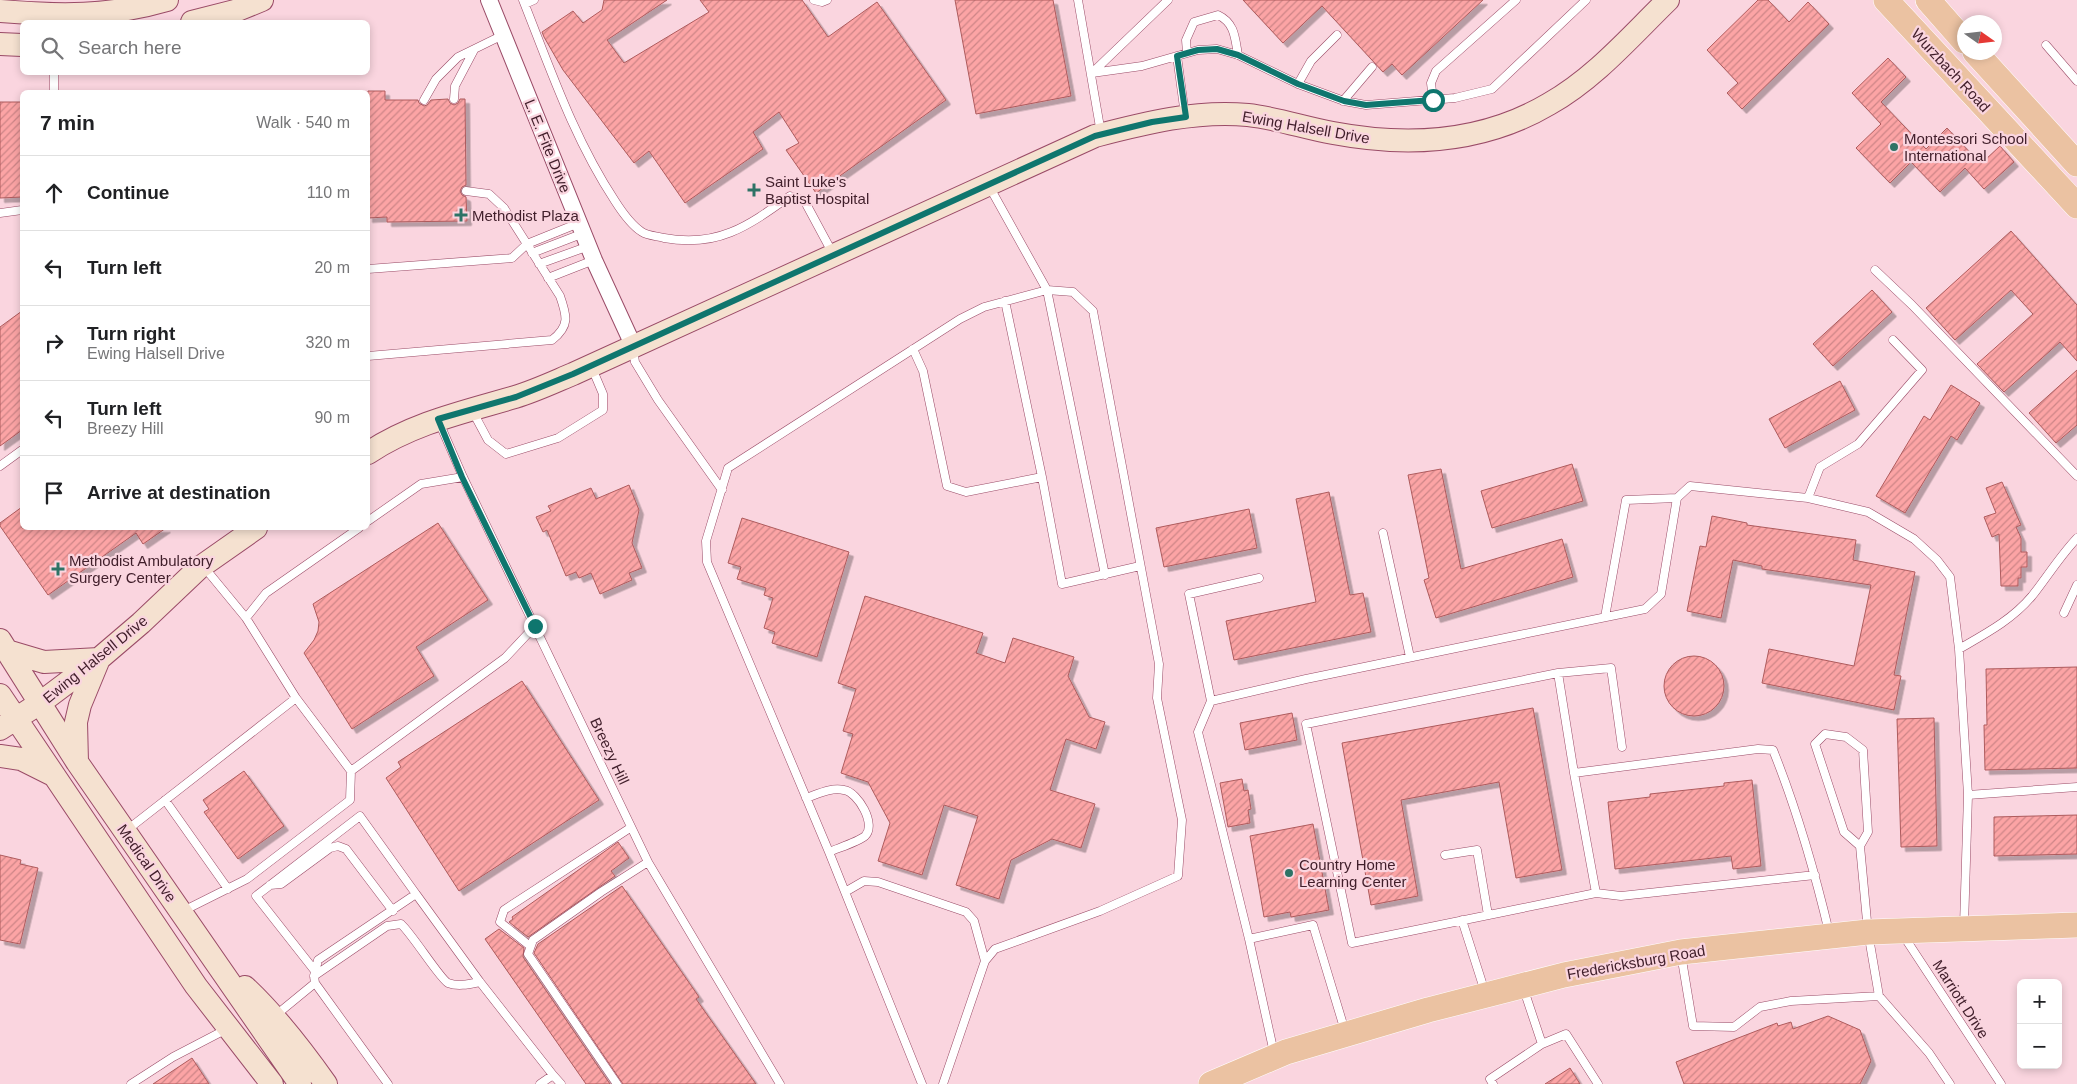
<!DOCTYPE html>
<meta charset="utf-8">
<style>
:root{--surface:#fff;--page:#f2f2f2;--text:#202124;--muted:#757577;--line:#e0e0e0}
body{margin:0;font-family:Arial,sans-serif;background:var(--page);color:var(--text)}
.controls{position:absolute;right:15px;bottom:15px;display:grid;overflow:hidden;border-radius:8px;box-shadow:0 2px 8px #0003}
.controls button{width:45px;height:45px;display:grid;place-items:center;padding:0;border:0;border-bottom:1px solid var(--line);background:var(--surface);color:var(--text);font:25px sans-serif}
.compass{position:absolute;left:1957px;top:15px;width:45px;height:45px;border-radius:50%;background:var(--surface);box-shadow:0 2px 8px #0003;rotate:104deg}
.stop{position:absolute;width:15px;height:15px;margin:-11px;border:4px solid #0f766e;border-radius:50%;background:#fff}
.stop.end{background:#0f766e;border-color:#fff;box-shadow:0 1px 5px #0008}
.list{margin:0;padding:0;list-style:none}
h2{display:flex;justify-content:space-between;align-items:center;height:65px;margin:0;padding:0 20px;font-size:21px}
h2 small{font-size:16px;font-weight:400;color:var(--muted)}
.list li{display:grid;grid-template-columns:32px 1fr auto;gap:15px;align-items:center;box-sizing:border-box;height:75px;padding:0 20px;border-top:1px solid var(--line)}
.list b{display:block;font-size:19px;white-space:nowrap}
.list p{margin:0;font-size:16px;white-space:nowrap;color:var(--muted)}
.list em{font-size:16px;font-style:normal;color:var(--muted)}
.icon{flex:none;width:28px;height:28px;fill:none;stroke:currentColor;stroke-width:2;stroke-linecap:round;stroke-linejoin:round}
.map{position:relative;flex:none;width:2077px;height:1084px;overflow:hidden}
.search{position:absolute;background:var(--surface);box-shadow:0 2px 8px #0003;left:20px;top:20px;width:350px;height:55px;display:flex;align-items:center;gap:12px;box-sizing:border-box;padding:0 18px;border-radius:8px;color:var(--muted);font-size:19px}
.panel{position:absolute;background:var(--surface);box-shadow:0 2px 8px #0003;left:20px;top:90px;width:350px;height:440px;border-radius:8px}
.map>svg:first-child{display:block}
</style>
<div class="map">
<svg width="2077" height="1084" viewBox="0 0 2077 1084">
<defs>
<pattern id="building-hatch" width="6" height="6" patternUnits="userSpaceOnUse" patternTransform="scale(1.25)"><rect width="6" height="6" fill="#fca4a5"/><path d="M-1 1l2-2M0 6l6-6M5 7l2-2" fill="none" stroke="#cd8587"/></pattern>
<filter id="shadow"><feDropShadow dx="4.5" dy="4.5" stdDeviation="0" flood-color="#0004"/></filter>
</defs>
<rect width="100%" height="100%" fill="#fad5df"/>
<!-- building -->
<path fill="url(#building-hatch)" stroke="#ae5b5d" filter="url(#shadow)" d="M604,0H667L607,40L624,63L709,12L700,0H802L828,37L877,2L946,100L816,193L786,150L799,143L779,112L753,132L763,149L685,203L649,151L634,163L563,70L544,37L542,32L573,11L583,23L602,10Z
M955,0H1053L1071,96L976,114Z
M1243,0H1483L1402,75L1392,64L1383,72L1322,6L1283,43Z
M1758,0H1768L1789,22L1808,2L1829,24L1742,109L1727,93L1738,83L1707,50Z
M1888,58L1906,77L1881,102L1926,149L1947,128L1976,159L1981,155L1985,160L2000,146L2014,162L1984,189L1965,168L1940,192L1911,162L1890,183L1856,148L1881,124L1852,93Z
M368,91H385V100H418L419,103L424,106L427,105L431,100L448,99L450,103L454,105L458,103L460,99H465L466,185L462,187L460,191L462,195L466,197L467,221L387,222V217L368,218Z
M0,102H22V197L0,198Z
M2011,231L2077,305V361L2060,342L2004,392L1977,364L2033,314L2011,290L1955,340L1926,308Z
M1872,290L1892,312L1833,366L1813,344Z
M22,311V430L0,446V327Z
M2077,370V425L2056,443L2029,413Z
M1840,381L1855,410L1785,448L1769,419Z
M1951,385L1980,403L1957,440L1951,436L1905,513L1876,496L1924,416L1930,420Z
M1572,464L1583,501L1492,528L1481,491Z
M1441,469L1461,569L1562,539L1573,577L1436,618L1424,580L1429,578L1408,475Z
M2002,482L2021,525L2016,527L2021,538V552H2027V567H2021V578H2018V586H2001L1999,534L1992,537L1984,517L1996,513L1986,488Z
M629,485L639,510L632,543L642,568L629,573L632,580L600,594L591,573L579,578L576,572L566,576L547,530L543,532L536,517L551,511L548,506L591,488L596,499Z
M1329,492L1350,595L1363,593L1371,632L1234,660L1226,621L1316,602L1296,499Z
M22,507V528H166L143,544L136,533L48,595L0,526V523Z
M1249,509L1257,548L1164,567L1156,528Z
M1712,516L1747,523V525L1856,540L1853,560L1915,572L1894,675L1901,676L1894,710L1762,683L1769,649L1854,666L1871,585L1762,569V566L1733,560L1721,618L1687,611L1700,546L1706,547Z
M742,518L849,552L817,657L772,643L775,632L764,628L773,598L764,595L766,588L737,579L741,567L728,563Z
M438,523L488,600L416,647L434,676L352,729L304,653L314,640L318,631L319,622L313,604Z
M865,596L983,633L976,653L1005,663L1013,638L1074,657L1068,676L1089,717L1105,722L1096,749L1066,739L1050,790L1095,804L1081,848L1052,839L1011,860L999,899L956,885L978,816L944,805L922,875L878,861L890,823L868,782L841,773L853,734L843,731L856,689L838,683Z
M1664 686a30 30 0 1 1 60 0a30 30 0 1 1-60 0Z
M2077,667V768L1985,770L1984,725H1987L1986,669Z
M522,681L599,800L459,891L386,778L401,767L398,762Z
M1533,708L1562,870L1516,878L1499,782L1401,800L1418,896L1371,905L1342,743Z
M1292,713L1297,740L1245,750L1240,723Z
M1934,718L1937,846L1901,847L1897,719Z
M244,771L284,826L238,859L204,812L209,809L203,800Z
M1242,779L1244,791L1248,790L1251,809L1248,810L1250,823L1228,827L1220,783Z
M1752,780L1761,866L1733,869L1731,856L1615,869L1608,802L1650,797V794L1724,786V783Z
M2077,815V854L1994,856V817Z
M1313,824L1329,910L1291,917L1290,912L1264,917L1250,836Z
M618,842L629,858L611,871L615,876L528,937L509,922L513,919L512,917Z
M0,855L21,860L20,864L38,868L20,944L0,940Z
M622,886L699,997L696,999L756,1084H623L534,953L538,944Z
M499,929L524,948L523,957L610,1084H586L485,939Z
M1828,1016L1860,1030L1871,1061L1860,1084H1684L1676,1062L1777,1023L1778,1026L1791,1022L1793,1029Z
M192,1058L209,1084H153Z
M1570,1068L1580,1084H1545Z"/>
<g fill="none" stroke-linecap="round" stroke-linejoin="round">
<defs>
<path id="lane" d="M523,0C550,68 574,139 615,201C622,212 631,225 642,232C648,236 658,236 664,238C718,248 748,226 790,196L804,200L832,252
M814,0L822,2L827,0
M1078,0L1101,133
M525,4L534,0
M2046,45L2077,81
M1187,53L1186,40L1194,22L1218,15C1235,23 1235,38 1238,55
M1177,56L1185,115
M1092,73L1142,66L1198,50L1217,49L1238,55L1298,84L1344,101L1366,105L1455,98L1492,89L1586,0
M1092,73L1168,0
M1298,84L1311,61L1337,35
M54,92V72
M454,99L455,86L474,50
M424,100L436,79L458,57L503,35
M1433,100L1431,83L1436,71L1516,0
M1343,101L1372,67
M989,186L1047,290L1105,575
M0,213L22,210
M532,253L584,233
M539,264L589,246
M368,269L512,258L527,244L579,223
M1875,270L1912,305L2077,476
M548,278L594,260
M913,349L923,371L947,486L966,492L1042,477L1005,301
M633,350L635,362L658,400L722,490
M368,356L552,340C570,326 567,316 560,296L504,208L489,194L466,191
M473,412L488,440L506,454L558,438L603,410V394L592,368
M439,422L463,477L648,862L780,1084
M0,466L22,450
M1042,477L1062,584L1140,566
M1808,498L1868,512L1914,539L1937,560L1950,577L1959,649L1968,795
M368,521L421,484L463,477
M1383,533L1410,657
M204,567L246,618L266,593L359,528
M2064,613L2077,585
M1605,617L1626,500L1677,498
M246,618L296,698
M1959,649C1985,634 2012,620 2032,596C2047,577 2060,556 2077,538
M1558,673L1611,668L1622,747
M1211,701L1189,594L1259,578
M1574,773L1558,673L1306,724L1352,943L1596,893L1574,773L1758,749L1773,750C1797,810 1814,869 1829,932
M806,798C818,794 831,787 844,790C858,792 877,825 865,836C858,842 838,848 829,852
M165,800L228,889
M127,830L296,698L351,771L505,658L535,626
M1860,846L1844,832L1815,744L1825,734L1846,737L1863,750L1868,832L1860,846L1868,932L1879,996L1929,1053L1950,1084
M1445,855L1477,850L1488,915
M270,885L281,884L330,848L338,846L346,849L393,911
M845,892L864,881L878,882L966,912L974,921L985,961
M1596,893L1621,896L1815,875
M183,911L247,879L350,800L351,771
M1462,920L1485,992
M1964,926L1968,795L2077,787
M1903,935L2001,1084
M1249,939L1313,925L1345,1031
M530,946L500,922L504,910L630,828
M1681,954L1693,1026L1734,1027L1760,1007L1791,1001L1879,996
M315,971L256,896L360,816L416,894
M314,976L387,926L401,924C413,935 440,979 448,983C458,987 470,984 480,982
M1524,990L1542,1044
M276,1015L315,983
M1274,1053L1249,939L1198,732L1211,701L1306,679L1645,609L1661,594L1677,498L1690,486L1808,498L1820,467L1858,444L1922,370L1893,340
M553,1075L561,1084
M131,1084L173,1057L221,1032
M388,1084L315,983L314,976L318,960L416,894L480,982L553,1075L540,1084
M617,1084L528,954L533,940L601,892L648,862
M922,1084L829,852L707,562L706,541L728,468L960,319L984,307L1047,290L1073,292L1093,311L1159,664L1157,698L1182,820L1178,876L1100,911L995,949L985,961L943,1084
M1493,1084L1490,1079L1542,1044L1566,1034L1598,1084"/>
<path id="street" d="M489,0L594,260L633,345"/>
<path id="secondary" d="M0,11C59,16 109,17 167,0
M192,22L235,11L262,0
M0,44L22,45
M368,453C413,423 464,412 515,397C535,391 554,382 573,374L1095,136C1145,123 1196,110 1248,115C1276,118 1305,128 1333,133C1407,147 1483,143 1549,104C1595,78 1630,37 1668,0
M0,640L77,762L300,1084
M7,651L44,662L99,659
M0,695L196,986L272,1084
M0,729L40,703L100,658L141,623L199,568L256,528
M0,756L21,759L51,774
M77,762L76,722L80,705L99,659
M245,987C276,1016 302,1050 326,1084"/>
<path id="primary" d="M1886,0L2077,206
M1928,0L1964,41
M1975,52L2077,164
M1211,1084L1286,1052L1428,1010L1564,975L1681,952L1868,932L2077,925"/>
</defs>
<!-- lane casing -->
<use href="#lane" stroke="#9a4b67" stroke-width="9"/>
<!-- street casing -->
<use href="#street" stroke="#9a4b67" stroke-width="18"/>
<!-- secondary casing -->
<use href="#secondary" stroke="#9a4b67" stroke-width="24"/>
<!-- primary casing -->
<use href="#primary" stroke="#fff" stroke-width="26"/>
<!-- lane -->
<use href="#lane" stroke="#fff" stroke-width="8"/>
<!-- street -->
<use href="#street" stroke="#fff" stroke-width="16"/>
<!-- secondary -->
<use href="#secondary" stroke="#f5e1d0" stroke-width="22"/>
<!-- primary -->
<use href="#primary" stroke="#ebc2a2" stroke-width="25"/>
</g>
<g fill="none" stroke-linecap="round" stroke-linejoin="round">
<!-- route -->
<path stroke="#0f766e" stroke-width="6" d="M535,626L462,477L438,419L516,397L573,374L1095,136L1152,122L1186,117L1177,56L1198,50L1217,49L1238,55L1298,84L1344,101L1366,105L1433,100"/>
</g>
<!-- markers -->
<g fill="#2e7366" stroke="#fad5df" stroke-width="2">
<circle cx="1894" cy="147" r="5"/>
<path d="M751.5 182.5h5v5h5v5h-5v5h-5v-5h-5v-5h5z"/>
<path d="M458.5 207.5h5v5h5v5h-5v5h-5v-5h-5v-5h5z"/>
<path d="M55.5 561.5h5v5h5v5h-5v5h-5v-5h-5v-5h5z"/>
<circle cx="1289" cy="873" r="5"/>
</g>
<g text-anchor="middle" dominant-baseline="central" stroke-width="4.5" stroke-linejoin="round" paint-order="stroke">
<!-- street labels -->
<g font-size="15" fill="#401e2a" stroke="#fad5df">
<text transform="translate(1951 70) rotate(47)">Wurzbach Road</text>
<text transform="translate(1306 127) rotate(10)">Ewing Halsell Drive</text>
<text transform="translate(548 146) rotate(68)">L. E. Fite Drive</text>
<text transform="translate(95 659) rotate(-39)">Ewing Halsell Drive</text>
<text transform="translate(610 751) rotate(65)">Breezy Hill</text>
<text transform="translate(147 863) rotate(55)">Medical Drive</text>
<text transform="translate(1636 962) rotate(-10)">Fredericksburg Road</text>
<text transform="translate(1961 999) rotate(57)">Marriott Drive</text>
</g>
<!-- poi labels -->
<g font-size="15" fill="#401e2a" stroke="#fad5df" text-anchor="start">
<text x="1904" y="138">Montessori School<tspan x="1904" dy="17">International</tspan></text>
<text x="765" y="181">Saint Luke's<tspan x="765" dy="17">Baptist Hospital</tspan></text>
<text x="472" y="215">Methodist Plaza</text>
<text x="69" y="560">Methodist Ambulatory<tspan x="69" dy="17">Surgery Center</tspan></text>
<text x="1299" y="864">Country Home<tspan x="1299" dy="17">Learning Center</tspan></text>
</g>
</g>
</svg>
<div class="controls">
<button>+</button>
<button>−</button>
</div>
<svg class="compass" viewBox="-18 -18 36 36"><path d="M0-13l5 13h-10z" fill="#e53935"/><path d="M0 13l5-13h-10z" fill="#757577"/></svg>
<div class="stop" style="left:1433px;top:100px"></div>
<div class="stop end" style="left:535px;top:626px"></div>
<div class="search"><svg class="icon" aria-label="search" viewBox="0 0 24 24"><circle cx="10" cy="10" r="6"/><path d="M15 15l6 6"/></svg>Search here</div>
<section class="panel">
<h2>7 min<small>Walk · 540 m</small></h2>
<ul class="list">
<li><svg class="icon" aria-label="ahead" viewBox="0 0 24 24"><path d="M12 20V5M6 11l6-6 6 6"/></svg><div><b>Continue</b></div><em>110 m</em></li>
<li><svg class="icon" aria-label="left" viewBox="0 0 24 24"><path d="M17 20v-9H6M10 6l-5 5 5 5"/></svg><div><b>Turn left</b></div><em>20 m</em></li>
<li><svg class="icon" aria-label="right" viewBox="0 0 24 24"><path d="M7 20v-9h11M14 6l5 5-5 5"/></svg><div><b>Turn right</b><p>Ewing Halsell Drive</p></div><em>320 m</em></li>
<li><svg class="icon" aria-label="left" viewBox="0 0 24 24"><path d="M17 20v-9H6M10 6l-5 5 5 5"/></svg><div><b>Turn left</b><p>Breezy Hill</p></div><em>90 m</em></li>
<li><svg class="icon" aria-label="arrive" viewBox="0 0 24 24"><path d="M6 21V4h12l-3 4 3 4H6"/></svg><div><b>Arrive at destination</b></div></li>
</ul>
</section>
</div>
